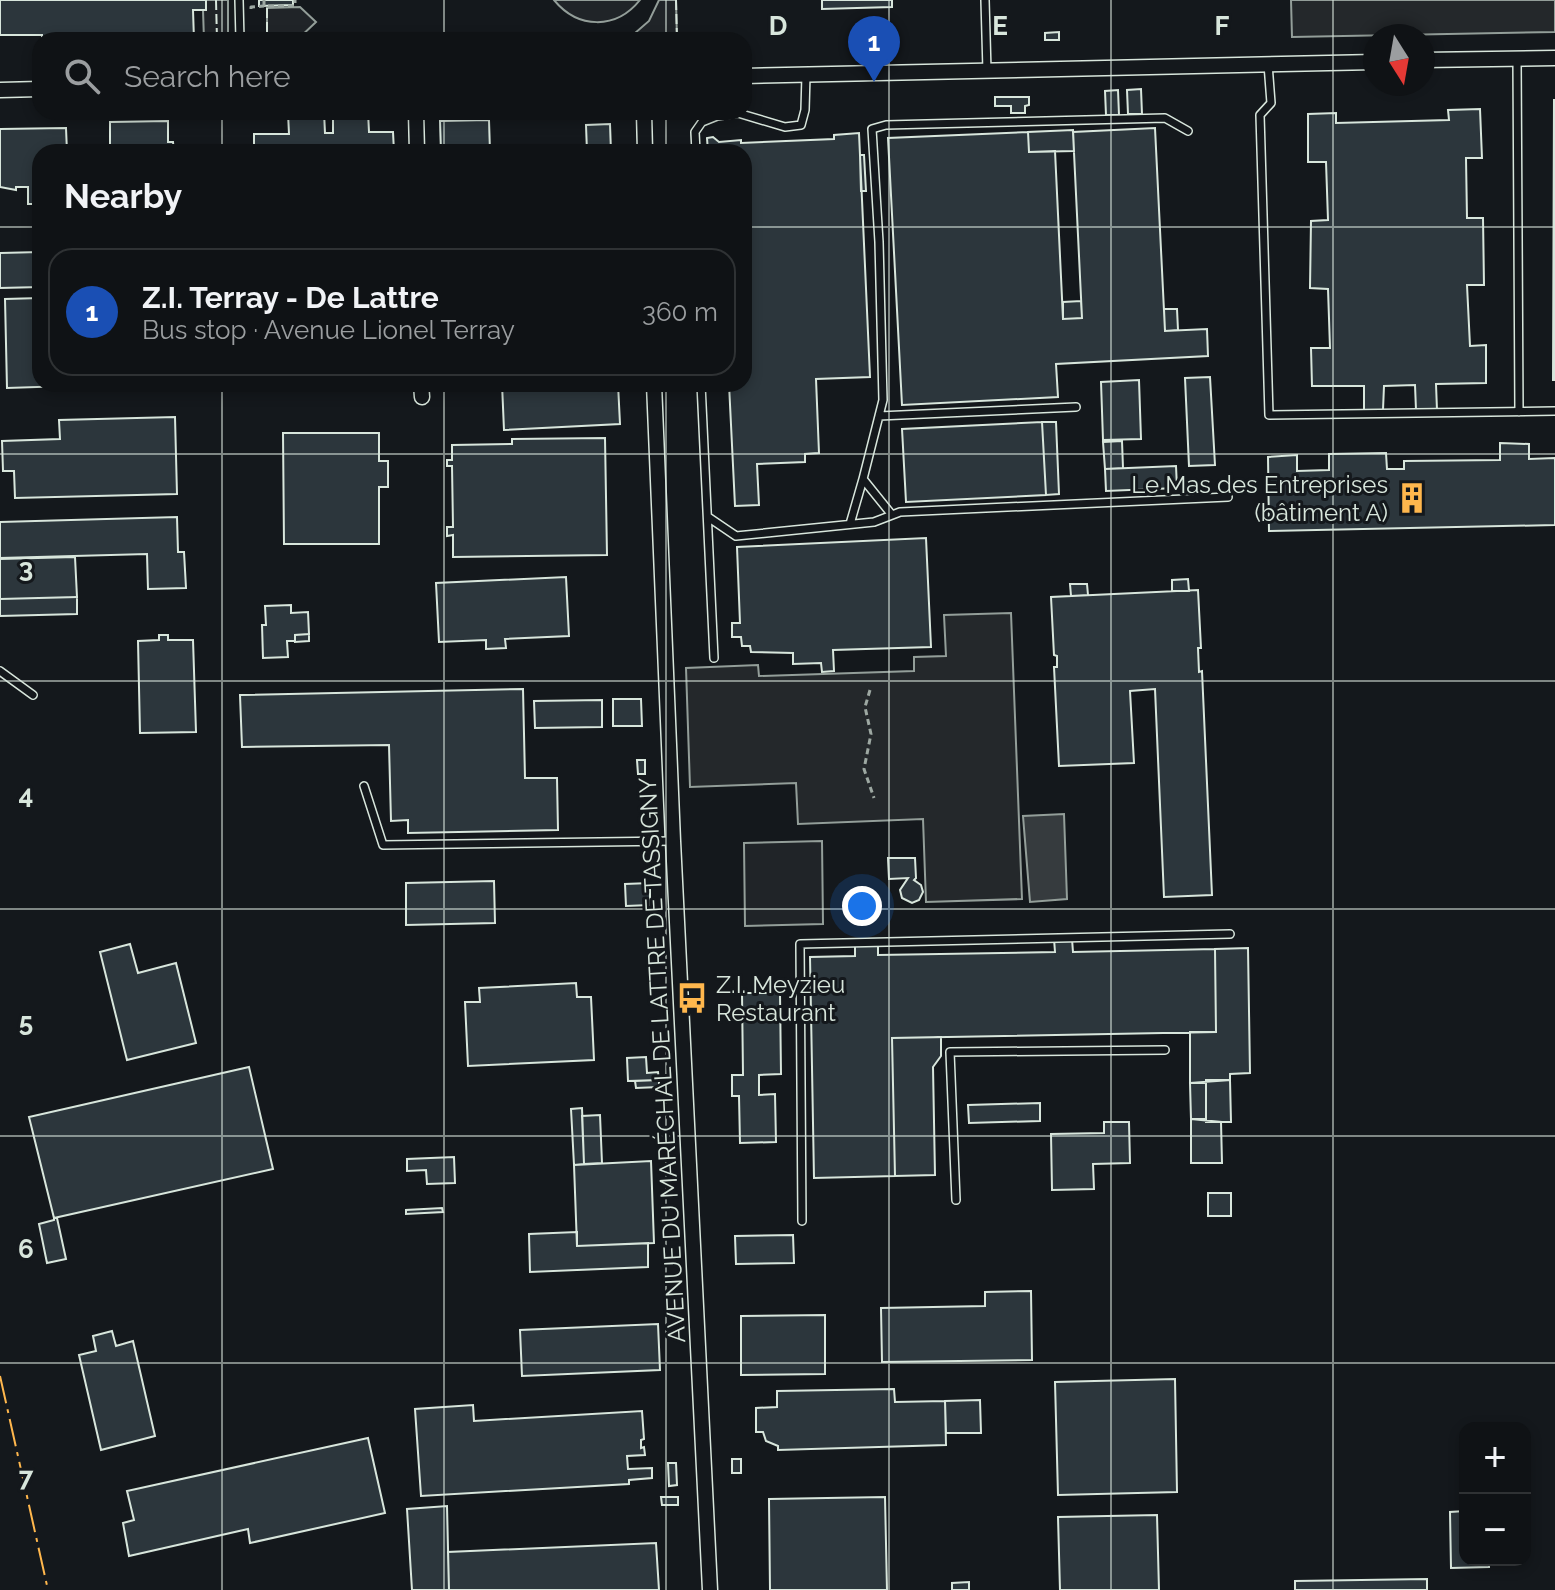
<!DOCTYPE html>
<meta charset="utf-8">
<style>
:root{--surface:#0f1215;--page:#181b1e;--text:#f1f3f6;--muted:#9b9ea0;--line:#2f3234;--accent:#7c3aed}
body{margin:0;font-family:Raleway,sans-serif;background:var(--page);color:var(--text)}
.controls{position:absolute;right:24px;bottom:24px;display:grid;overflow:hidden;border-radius:16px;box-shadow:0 4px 12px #0003}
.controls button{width:72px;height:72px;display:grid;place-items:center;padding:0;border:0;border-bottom:2px solid var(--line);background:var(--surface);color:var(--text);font:40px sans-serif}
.compass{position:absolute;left:1363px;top:24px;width:72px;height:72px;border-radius:50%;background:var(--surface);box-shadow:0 4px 12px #0003;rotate:169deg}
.you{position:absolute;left:862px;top:906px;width:28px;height:28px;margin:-20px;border:6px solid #fff;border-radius:50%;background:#1a73e8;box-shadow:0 0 0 12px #1a73e833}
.badge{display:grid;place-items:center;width:52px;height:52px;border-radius:50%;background:var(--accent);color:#fff;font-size:26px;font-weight:700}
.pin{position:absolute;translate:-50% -66px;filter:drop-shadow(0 2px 4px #0008)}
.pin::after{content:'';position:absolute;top:42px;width:28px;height:24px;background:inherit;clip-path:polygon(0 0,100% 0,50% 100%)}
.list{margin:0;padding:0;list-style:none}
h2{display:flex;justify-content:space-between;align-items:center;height:104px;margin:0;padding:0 32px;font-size:34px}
h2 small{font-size:26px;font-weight:400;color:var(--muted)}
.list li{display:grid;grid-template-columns:52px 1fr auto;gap:24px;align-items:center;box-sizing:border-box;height:128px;margin:0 16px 16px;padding:0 16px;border:2px solid var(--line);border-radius:24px}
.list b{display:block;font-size:30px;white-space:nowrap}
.list p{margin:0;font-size:26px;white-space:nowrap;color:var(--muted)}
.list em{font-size:26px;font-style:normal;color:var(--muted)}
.icon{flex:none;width:44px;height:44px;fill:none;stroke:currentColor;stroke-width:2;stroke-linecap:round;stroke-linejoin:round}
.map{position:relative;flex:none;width:1555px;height:1590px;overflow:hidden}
.search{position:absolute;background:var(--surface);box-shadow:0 4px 12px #0003;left:32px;top:32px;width:720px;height:88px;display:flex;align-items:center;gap:20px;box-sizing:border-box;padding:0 28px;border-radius:24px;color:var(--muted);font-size:30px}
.panel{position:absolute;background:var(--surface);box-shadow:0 4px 12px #0003;left:32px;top:144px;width:720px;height:248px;border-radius:24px}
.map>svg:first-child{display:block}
</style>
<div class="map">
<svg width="1555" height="1590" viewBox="0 0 1555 1590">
<rect width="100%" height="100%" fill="#14181c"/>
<!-- green -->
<path fill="#202428" stroke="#939e99" stroke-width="2" d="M206,0H228V40H204L203,10L206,9Z
M554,0H640C616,30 578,29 554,0Z
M659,0H676L677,40H627L649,21Z
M300,7L316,22L297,40H267V8Z
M822,841L823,924L745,926L744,843Z"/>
<!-- parking -->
<path fill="#24282b" stroke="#939e99" stroke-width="2" d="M1291,0H1555V32L1292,37Z
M1011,613L1022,899L926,902L923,819L798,824L796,783L690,787L686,668L758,665L759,676L914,671V657L946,656L944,615Z"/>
<!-- water -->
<path fill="#363b3e" stroke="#939e99" stroke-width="2" d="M1064,814L1067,899L1030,902L1023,816Z"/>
<!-- building -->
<path fill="#2c363c" stroke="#d8e6dc" stroke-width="2" d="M0,0H206V10H193L194,40H42V35H0Z
M259,0H293V5L259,6Z
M822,0H892V7L822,9Z
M1059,32V40H1045V33Z
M1141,89L1142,114H1128L1127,90Z
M1118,90L1119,115H1106L1105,91Z
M995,97H1029V105L1025,106V113H1011V106H995Z
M1554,100H1555V380H1553Z
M1480,109L1482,158H1466L1467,218H1483L1484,285H1467L1470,346L1486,345V383L1436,384L1437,410H1416L1415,385L1384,386L1383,410L1364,411V386H1312L1311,348H1330L1328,289L1310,288L1311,221L1328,220L1326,162H1308V114L1336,113V123L1449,120L1448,110Z
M324,112L325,133H333V112H368L369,132H393L394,152H254V134H289L288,113Z
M489,120L490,152H441L440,121Z
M168,121V142H173L174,152H110V122Z
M610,124L611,152H587L586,125Z
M66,128L67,152H40V204H28V187H16V190L0,187V129Z
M1155,128L1165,331L1207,329L1208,356L1056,364L1058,397L902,405L888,138L1028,132L1029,152L1055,151L1063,319L1082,318L1073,132Z
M1073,130L1074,151L1029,152L1028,132Z
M859,133L870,377L816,379L819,453L805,454V462L757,464L759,505L735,506L729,384H744V152H708L707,138L713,137L719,142L741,140V143L834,139V135Z
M860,155H864L866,191H861Z
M40,252V287L0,288V253Z
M40,298V384L99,385L7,388L5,299Z
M1081,301L1082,318L1063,319V302Z
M1164,309H1177L1178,330L1165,331Z
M1210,377L1215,465L1189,466L1185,378Z
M1139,380L1141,439L1103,440L1101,382Z
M502,384H618L620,424L504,430Z
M175,417L177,494L15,498L14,471H3L2,441L60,439L59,420Z
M1042,422H1056L1059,494L1046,495Z
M1042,422L1046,495L906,502L902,429Z
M283,433H379V461H388V487H379V544H284Z
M605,438L607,555L453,557V535L447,536V527H453L452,466H447V460H452V445L512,444V439Z
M1122,441L1123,468L1105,469L1103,442Z
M1500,443L1529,444V459L1555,458V525L1269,531L1268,457L1297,455V471L1329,470V454L1386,453L1387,469H1404V461L1500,460Z
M1176,466L1177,488L1106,491L1105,469Z
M177,517L178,552H184L186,588L148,589L147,554L0,558V522Z
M926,538L931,647L833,650L834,671L822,672L821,663L793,664V653L751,652L750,646H742L741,637H732V623H740L737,547Z
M75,557L77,597L0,599V559Z
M566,577L569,636L505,639L506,648L486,649V640L439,642L436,583Z
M1188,579L1189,591H1172V580Z
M1070,584H1087L1088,595L1071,596Z
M1198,590L1201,648H1198L1199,672L1202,671L1212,895L1164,897L1155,689L1130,691L1134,763L1059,766L1054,667H1057V656L1054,655L1051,597Z
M77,597V614L0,616V599Z
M291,605V613L308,612L309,634L295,635V641H287L288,657L263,658L262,625H266L265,606Z
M309,634V641L295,642V635Z
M159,635H168V640H193L196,732L140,733L138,641L159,640Z
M523,689L525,778H557L558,830L408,833V820L391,821L389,745L242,747L240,695Z
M613,699H641L642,726H613Z
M602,700V727L535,728L534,701Z
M637,760H645V774H638Z
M888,858H915L916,878L914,880L921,885L923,892L919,900L912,903L902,898L900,890L908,878L889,879Z
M494,881L495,923L406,925V883Z
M650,883V905L626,906L625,884Z
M1054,939H1072L1073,952L1215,949L1216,1032L892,1038L895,1176L814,1178L810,957L855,956V946H878V955L1055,952Z
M130,944L138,973L176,963L196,1043L127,1060L100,952Z
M1248,948L1250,1073L1230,1074V1080L1190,1083V1032H1216L1215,949Z
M576,983L577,997H591L594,1060L468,1066L465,1002H480L479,988Z
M742,993H780L781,1074L759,1075V1095L775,1094L776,1142L740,1143L739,1096H732V1075H743Z
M941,1037V1056L933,1067L935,1175L895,1176L892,1038Z
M646,1057L647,1073L658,1072L659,1080L628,1081L627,1058Z
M249,1067L273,1169L54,1218L29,1117Z
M659,1080V1087L636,1088L635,1081Z
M1206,1080H1230L1231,1122H1206Z
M1190,1083H1206V1119H1191Z
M1040,1103V1121L969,1123L968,1105Z
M582,1108L584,1164L574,1165L571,1109Z
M600,1115L602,1163L584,1164L582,1116Z
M1191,1119L1221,1122L1222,1163H1191Z
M1104,1122H1129L1130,1163L1093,1164L1094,1189L1052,1190L1051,1134L1104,1133Z
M454,1157L455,1183L427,1184L426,1170L407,1171V1159Z
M651,1161L654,1243L577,1246L574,1165Z
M1208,1193H1231V1216H1208Z
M442,1208L443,1212L406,1214V1210Z
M54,1218H57L66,1259L47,1263L39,1224L54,1220Z
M577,1232V1246L648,1243V1267L530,1272L529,1234Z
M793,1235L794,1263L736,1264L735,1236Z
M1031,1291L1032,1360L882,1362L881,1308L985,1306V1292Z
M825,1315V1374L741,1375V1316Z
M658,1324L660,1370L522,1376L520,1330Z
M112,1331L116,1346L133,1341L155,1436L101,1450L79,1355L96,1351L93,1336Z
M1175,1379L1177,1492L1058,1495L1055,1382Z
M894,1389L895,1402L945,1401L946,1445L778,1450V1446L766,1441L763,1432H756V1408L777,1407V1391Z
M980,1400L981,1433H946L945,1401Z
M473,1405L474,1421L642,1411L644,1439L641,1440V1448L644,1447L645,1455L627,1456L628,1469L652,1468V1478L629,1480V1484L421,1496L415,1409Z
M368,1438L385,1513L250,1543L248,1529L129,1556L123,1523L134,1520L127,1491Z
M732,1459H741V1473H732Z
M668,1463H676L677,1485L669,1486Z
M661,1497H678V1505H662Z
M885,1497L887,1590H770L769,1499Z
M447,1506L449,1590H412L407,1509Z
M1465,1511V1560H1489V1567L1451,1568L1450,1512Z
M1157,1515L1159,1590H1060L1058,1517Z
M656,1543L659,1590H449L448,1552Z
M1427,1579V1590H1295V1581Z
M969,1582V1590H952V1583Z"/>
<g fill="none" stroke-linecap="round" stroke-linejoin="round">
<defs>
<path id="lane" d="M239,0L240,40
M985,0L987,71
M1517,59L1519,412
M1268,64L1271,103L1260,115L1269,415L1555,411
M696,152L695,132L702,122L717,116L738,113L785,127L801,125L805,110L806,75
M701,384L714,658
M879,416L1076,407
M863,479L883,400L879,242L872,129L886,125L1165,118L1188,131
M708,517L736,536L874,522L900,512L1228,497
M850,524L863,479L892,515
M0,671L33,695
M364,786L383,845L673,841
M956,1200L950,1052L1165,1050
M802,1221L800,944L1230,934"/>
<path id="street" d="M1423,60L1555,58
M744,76L1375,62
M0,90L40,89
M416,112L417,152
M644,112L645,152
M421,384L422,397
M654,384L673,841L710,1590"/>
</defs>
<!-- lane casing -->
<use href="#lane" stroke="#d8e6dc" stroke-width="10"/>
<!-- street casing -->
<use href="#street" stroke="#d8e6dc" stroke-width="17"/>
<!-- path -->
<path stroke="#9da8a2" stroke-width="3" stroke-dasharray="6 4" stroke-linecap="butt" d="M264,0V6H295V0
M251,9V7L264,6
M870,690L865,707L871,734L864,769L874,798"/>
<!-- lane -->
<use href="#lane" stroke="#14181c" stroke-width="7"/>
<!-- street -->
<use href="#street" stroke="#14181c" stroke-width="14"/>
<!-- fence -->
<path stroke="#d8e6dc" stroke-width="2" stroke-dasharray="10 4" stroke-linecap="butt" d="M216,0L217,40
M676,0L677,40
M267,8V40"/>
<!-- power -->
<path stroke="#ffb74d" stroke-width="2" stroke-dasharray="28 6 4 6" stroke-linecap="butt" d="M0,1376L48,1590"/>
</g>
<!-- grid -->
<path fill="none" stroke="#d8e6dc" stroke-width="2" stroke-opacity="0.55" d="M222,0V40M444,0V40M666,0V40M889,0V1590M1111,0V1590M1333,0V1590M222,112V152M444,112V152M666,112V152M0,227H40M744,227H1555M222,384V1590M444,384V1590M666,384V1590M0,454H1555M0,681H1555M0,909H1555M0,1136H1555M0,1363H1555"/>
<!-- icons -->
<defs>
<symbol id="building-bare" viewBox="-9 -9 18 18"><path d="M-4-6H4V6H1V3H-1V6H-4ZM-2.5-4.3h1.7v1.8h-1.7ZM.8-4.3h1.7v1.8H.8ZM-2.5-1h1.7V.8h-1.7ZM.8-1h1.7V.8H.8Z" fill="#ffb74d" stroke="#14181c" stroke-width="2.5" paint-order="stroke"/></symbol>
<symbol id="bus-bare" viewBox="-9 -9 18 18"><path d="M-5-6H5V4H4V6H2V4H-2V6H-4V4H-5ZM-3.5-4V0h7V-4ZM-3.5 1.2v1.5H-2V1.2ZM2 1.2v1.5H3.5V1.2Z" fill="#ffb74d" stroke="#14181c" stroke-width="2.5" paint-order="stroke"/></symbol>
</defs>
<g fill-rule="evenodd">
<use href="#building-bare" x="1390" y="476" width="44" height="44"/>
<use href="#bus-bare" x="670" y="976" width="44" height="44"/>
</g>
<g text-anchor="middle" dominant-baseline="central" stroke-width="6" stroke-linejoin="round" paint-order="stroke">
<!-- poi labels -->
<g font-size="24" fill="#d8e6dc" stroke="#14181c" text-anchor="end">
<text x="1388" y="484">Le Mas des Entreprises<tspan x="1388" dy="28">(bâtiment A)</tspan></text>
<text x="716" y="984" text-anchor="start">Z.I. Meyzieu<tspan x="716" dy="28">Restaurant</tspan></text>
</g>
<!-- street labels -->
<g font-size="24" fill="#d8e6dc" stroke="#14181c">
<text transform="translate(662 1060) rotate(-93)">AVENUE DU MARÉCHAL DE LATTRE DE TASSIGNY</text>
</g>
</g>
<g font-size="26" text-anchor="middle" font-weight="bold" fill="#d8e6dc" stroke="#14181c" stroke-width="6" stroke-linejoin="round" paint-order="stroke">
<text x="778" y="35">D</text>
<text x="1000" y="35">E</text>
<text x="1222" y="35">F</text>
<text x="26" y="577">3</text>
<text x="26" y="804">4</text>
<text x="26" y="1031">5</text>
<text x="26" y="1258">6</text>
<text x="26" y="1486">7</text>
</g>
</svg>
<div class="controls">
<button>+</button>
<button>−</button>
</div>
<svg class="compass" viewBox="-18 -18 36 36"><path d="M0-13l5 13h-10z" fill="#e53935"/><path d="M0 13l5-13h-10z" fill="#9b9ea0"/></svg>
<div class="you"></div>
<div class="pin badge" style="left:874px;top:82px;background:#1a4fb4">1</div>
<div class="search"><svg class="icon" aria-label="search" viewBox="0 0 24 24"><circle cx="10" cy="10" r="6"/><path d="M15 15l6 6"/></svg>Search here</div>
<section class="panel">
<h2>Nearby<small></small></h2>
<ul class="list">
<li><span class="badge" style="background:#1a4fb4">1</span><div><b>Z.I. Terray - De Lattre</b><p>Bus stop · Avenue Lionel Terray</p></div><em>360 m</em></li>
</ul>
</section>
</div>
